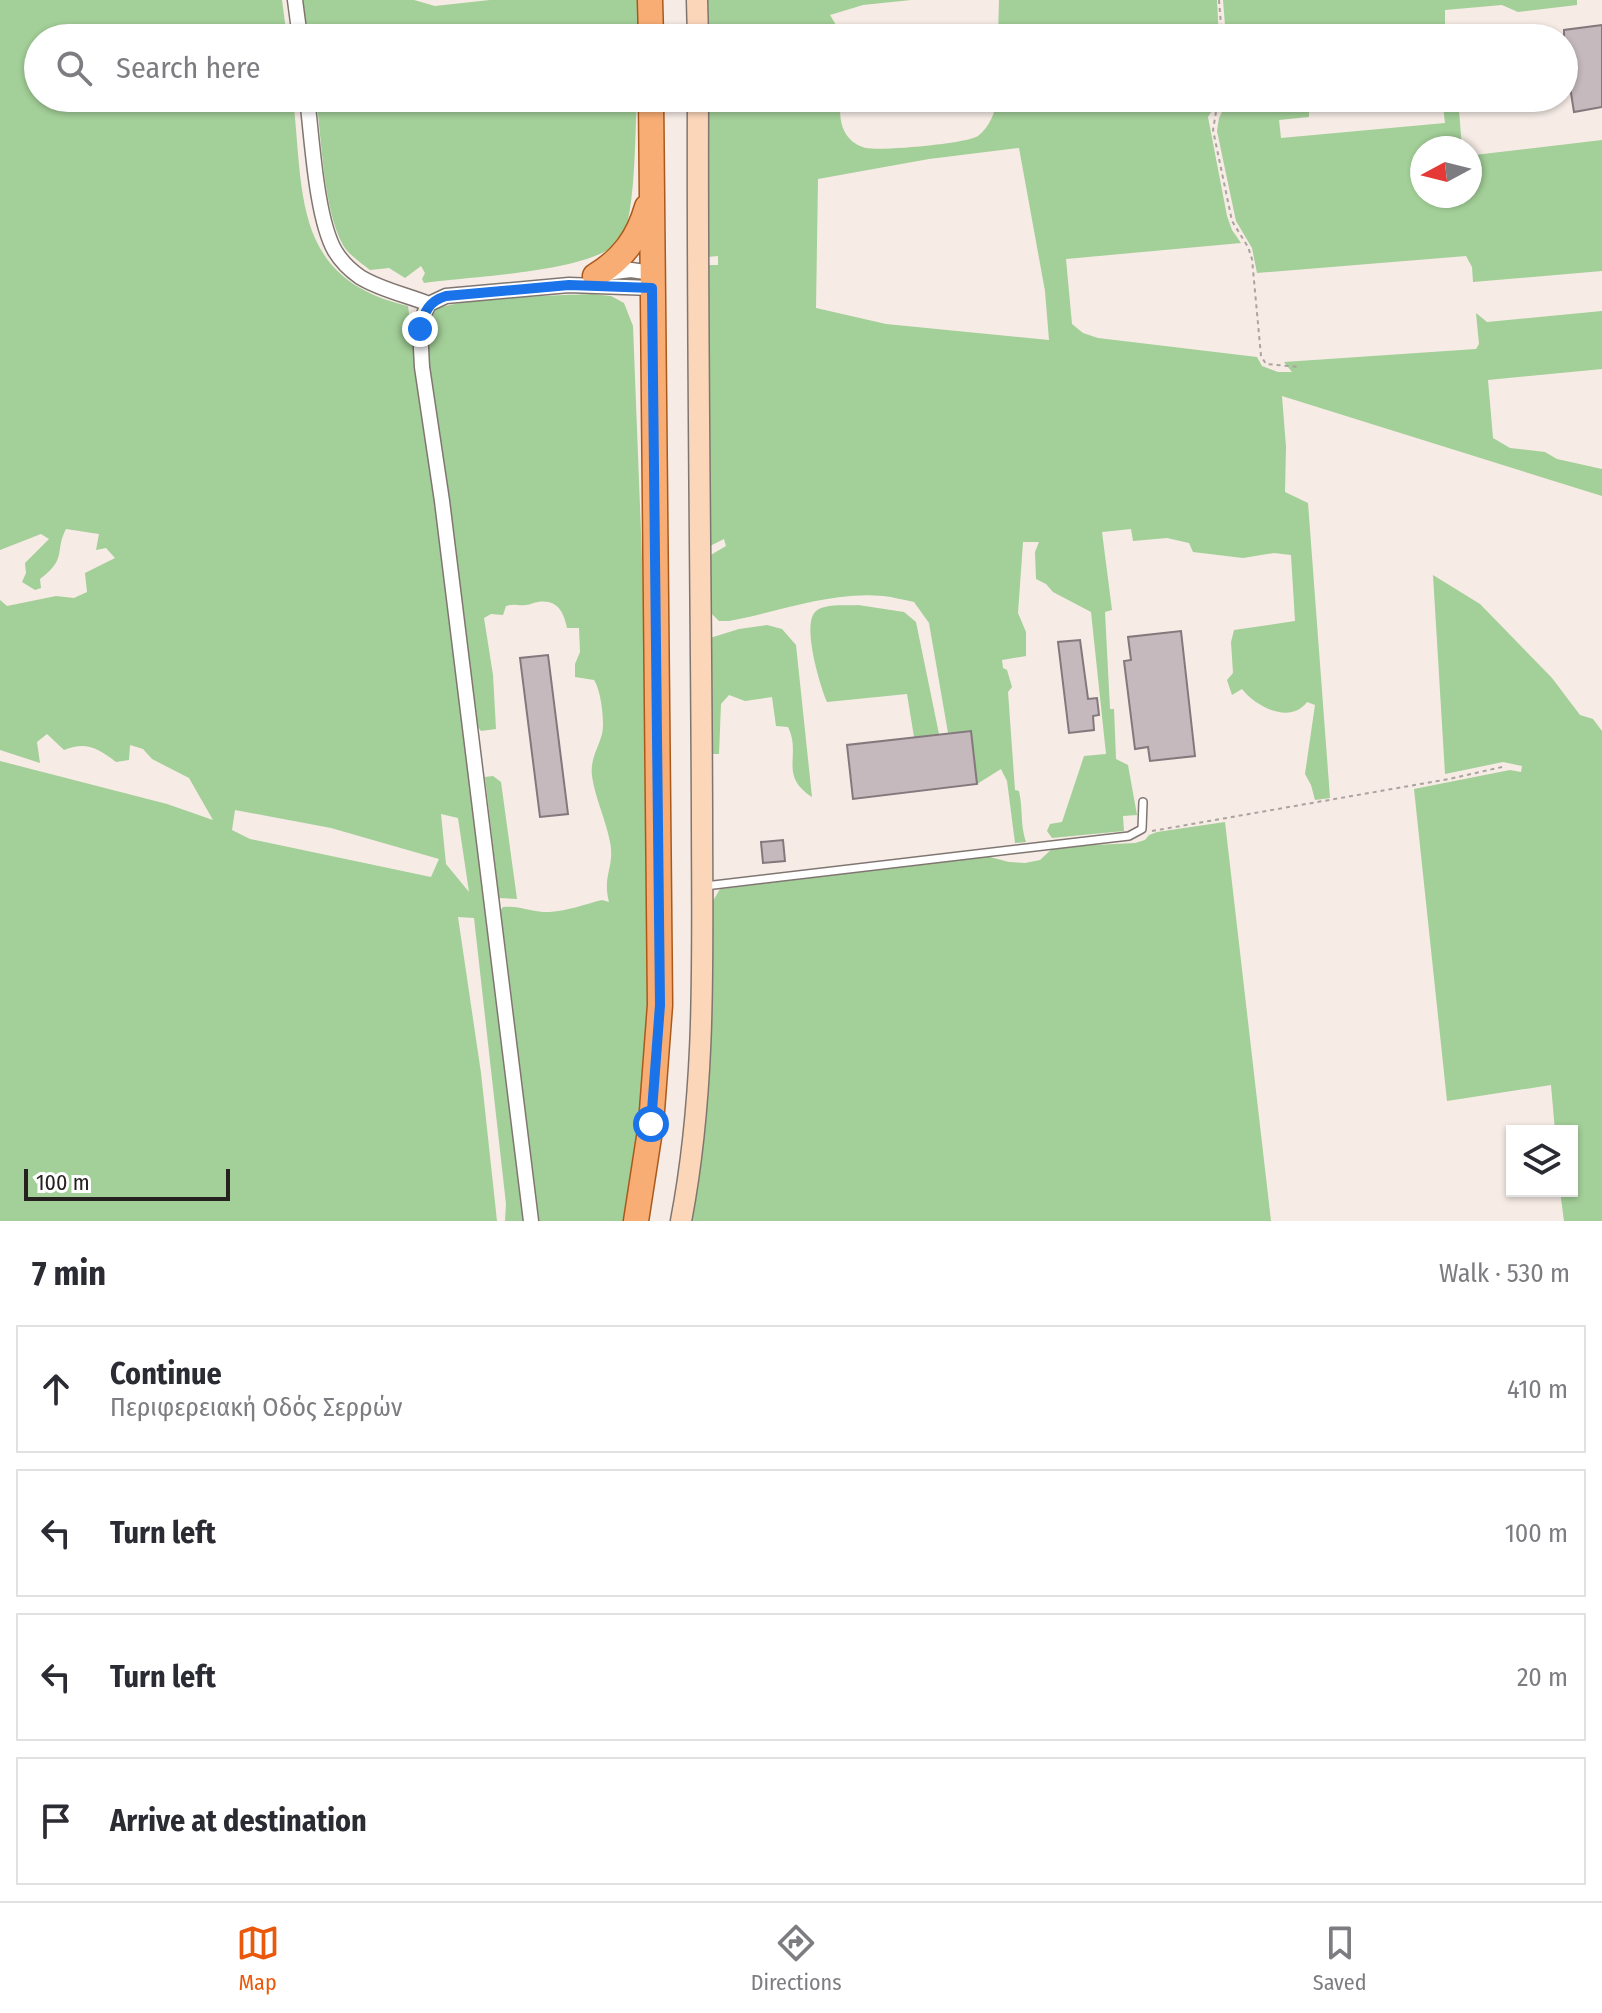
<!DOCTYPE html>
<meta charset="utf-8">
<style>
:root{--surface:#fff;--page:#f2f2f3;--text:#2b2b33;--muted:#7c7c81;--line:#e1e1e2;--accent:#ea580c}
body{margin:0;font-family:"Fira Sans Condensed",sans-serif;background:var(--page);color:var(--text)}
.controls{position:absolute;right:24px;bottom:24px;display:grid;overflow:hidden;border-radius:0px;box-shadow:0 2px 6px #0004}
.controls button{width:72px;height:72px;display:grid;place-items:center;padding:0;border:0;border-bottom:2px solid var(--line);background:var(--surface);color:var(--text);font:40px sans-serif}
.compass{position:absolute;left:1410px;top:136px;width:72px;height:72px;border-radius:50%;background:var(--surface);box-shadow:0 2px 6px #0004;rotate:263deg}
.scale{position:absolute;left:24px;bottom:20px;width:206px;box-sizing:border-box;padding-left:8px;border:4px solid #25211f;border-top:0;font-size:22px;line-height:28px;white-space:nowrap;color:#25211f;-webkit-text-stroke:6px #fff;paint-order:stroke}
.stop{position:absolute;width:24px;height:24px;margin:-18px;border:6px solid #1a73e8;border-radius:50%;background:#fff}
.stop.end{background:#1a73e8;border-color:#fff;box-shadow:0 2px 8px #0008}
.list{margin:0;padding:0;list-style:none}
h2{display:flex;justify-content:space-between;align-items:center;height:104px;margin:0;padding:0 32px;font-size:34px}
h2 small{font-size:26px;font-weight:400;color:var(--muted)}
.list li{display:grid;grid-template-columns:52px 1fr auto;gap:24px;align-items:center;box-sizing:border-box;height:128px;margin:0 16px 16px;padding:0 16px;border:2px solid var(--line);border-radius:0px}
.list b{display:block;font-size:30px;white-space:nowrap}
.list p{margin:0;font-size:26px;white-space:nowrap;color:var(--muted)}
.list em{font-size:26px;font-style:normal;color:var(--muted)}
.icon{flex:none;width:44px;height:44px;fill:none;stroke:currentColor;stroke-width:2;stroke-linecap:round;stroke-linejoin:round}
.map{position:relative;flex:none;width:1602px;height:1221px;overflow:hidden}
.search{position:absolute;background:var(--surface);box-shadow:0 2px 6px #0004;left:24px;right:24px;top:24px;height:88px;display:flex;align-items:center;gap:20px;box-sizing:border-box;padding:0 28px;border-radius:44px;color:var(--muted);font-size:30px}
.sheet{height:680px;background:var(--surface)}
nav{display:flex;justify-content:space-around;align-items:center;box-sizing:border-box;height:112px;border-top:2px solid var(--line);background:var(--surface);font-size:22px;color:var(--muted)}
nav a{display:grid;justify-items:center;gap:4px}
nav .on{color:var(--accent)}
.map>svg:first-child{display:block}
</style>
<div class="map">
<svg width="1602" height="1221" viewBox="0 0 1602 1221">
<rect width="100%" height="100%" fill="#f6ebe5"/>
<!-- green -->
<path fill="#a3cf98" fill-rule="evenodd" d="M0,0H282L287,38H38V98H293C304,195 292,279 408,306L488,906L524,1221H505L506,1204L474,918L458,917L481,1073L497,1221H0V761L167,804L213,820L189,778L152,759L143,749L130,745L129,760L116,762C98,748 86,741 64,750L47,734L37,742L40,763L0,750V600L7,606L56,596L74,598L87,592L85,573L115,558L106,548L96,550L99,534L66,529C54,552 68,558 40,579L41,588L35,590L22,582L26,573L25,563L49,539L41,534L0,550ZM235,810L331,828L439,859L431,877L250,839L232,830ZM441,814L458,818L469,892L446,864Z
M303,0H414L435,6L490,0H639V38H308Z
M704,0H911L863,5L830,15L839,30V38H705Z
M999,0H1217L1219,38H998Z
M1223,0H1577V5L1518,12L1502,5L1445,10V38H1226Z
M316,98H637C635,129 636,214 622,237C602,273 466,276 424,283L422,279L425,273L421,266L405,278L389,268L370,270C361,263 349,255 343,245C323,209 322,139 316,98Z
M706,98H840C840,113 839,128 850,139C853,143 861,147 866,148C882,151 965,144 978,136C989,128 996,111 997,98H1220L1208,117L1227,216L1232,230L1241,243L1066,259L1072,324L1083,333L1098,338L1257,357L1262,366L1278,372H1292L1284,362L1476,349L1479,344L1476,313L1487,322L1602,311V369L1488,380L1493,438L1510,448L1545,452L1557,459L1602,469V496L1282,396L1286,447L1285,492L1308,503L1330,798L1315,800L1311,785L1305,774L1315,705L1307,702C1290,725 1255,706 1242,689L1232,695L1227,680L1233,673L1231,642L1234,630L1295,621L1291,555L1274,553L1243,558L1193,552L1189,543L1167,538L1133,541L1131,529L1102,532L1112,610L1105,612L1110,709H1114L1116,759L1128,765L1137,815L1123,816L1124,831L1052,838L1047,831L1050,824L1062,822L1084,756L1106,754L1091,612L1053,592L1046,584L1036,579L1035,552L1039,542H1023L1018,613L1026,632V656L1002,660L1003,668L1007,670L1012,687L1008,692L1015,790L1019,791C1023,808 1020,825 1026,842L1015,843L1007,781L1001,769L977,784L971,731L948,733L929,623L914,602C904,600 893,597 883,596C831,591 779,612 729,621H719L710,612L709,556L726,546L724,539L708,547V265H718V256L707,257ZM1019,148L1045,291L1049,340L886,324L816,308L818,179L929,159Z
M1229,98H1417L1309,107V117L1279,120L1281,138L1445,123L1442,98H1458L1462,148H1422V196H1470V153L1474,155L1602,140V271L1473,282L1472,267L1466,256L1257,273L1252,248L1236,221L1217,131L1219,118Z
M593,294L611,296L624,303L633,326L643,584L650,965L639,1120L623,1221H535L506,950L499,912L503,907C519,905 534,913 550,912C567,911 586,904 602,900L609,902C602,875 615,867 610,842C606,820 595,798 592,776C590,759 598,749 602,734C605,722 601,690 594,680L575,677V664L580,652L579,628H567C564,612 557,599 538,602C534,602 530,605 526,605C518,606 514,603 506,606L503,615L491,614L484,618L493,675L496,729L481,731L478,727L425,334C426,327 427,316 433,311C447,298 568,295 593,294Z
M1433,575L1480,604L1552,678L1580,715L1593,719L1602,731V1221H1564L1560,1191H1572V1131H1555L1551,1085L1447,1101L1414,789L1510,770L1521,772L1522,766L1503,762L1445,774Z
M858,605L904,612L916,622L939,734L914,737L907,694L827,702C820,686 802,626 815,612C823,603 847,606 858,605Z
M767,625L782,629L796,645L812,797C778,775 802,755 788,727L776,726L772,697L745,701L729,695L721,704L719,754H710V638L739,629Z
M493,776L501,782L517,899L499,898L485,777Z
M1225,822L1271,1221H687L711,915L713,901L720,889L986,856L1009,862L1025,863L1040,860L1054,847L1135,843L1145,840L1149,835L1157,832Z"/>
<!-- building -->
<path fill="#c5b9bd" stroke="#83787c" stroke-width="2" d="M1602,25V107L1574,112L1564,49V30Z
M1181,631L1195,756L1150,761L1148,747L1135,749L1124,661L1131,660L1128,637Z
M1080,640L1088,699L1097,698L1099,715L1093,716L1094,730L1069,733L1058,642Z
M548,655L568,814L540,817L520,658Z
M971,731L977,784L853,799L847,745Z
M783,840L785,861L763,863L761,842Z"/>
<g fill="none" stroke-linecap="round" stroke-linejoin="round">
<defs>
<path id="lane" d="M705,886L1129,836L1142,829L1143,802"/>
<path id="street" d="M295,0L300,38
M307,98C312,137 316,218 335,251C341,261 350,270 360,277C381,290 407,295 429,304
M605,273L631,270L652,273
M531,1221L442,501L422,367L420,329L423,316L429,304L446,296L569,285L652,288"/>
<path id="secondary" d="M697,0L698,38
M681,1221C707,1085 702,949 702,811C701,574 697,336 698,98"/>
<path id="primary" d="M650,0L651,38
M595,276C623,259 638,238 647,207
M636,1221L651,1124L660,1005L651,98"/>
</defs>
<!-- lane casing -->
<use href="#lane" stroke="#807671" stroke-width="10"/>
<!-- street casing -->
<use href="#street" stroke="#807671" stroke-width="17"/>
<!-- secondary casing -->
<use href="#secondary" stroke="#807671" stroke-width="23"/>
<!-- primary casing -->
<use href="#primary" stroke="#ab591a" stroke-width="27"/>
<!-- path -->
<path stroke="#aba39e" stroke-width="2" stroke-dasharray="4 4" stroke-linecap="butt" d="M1219,0L1222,38
M1224,98L1216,112L1213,130L1232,221L1248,247L1252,259L1261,356L1266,364L1300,367
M1152,831L1449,779L1502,767"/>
<!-- lane -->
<use href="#lane" stroke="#fff" stroke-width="7"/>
<!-- street -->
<use href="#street" stroke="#fff" stroke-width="14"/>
<!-- secondary -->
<use href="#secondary" stroke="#fbd6b9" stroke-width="20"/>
<!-- primary -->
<use href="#primary" stroke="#f8ad74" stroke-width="24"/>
</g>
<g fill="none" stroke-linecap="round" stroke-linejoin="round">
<!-- route -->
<path stroke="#1a73e8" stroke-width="10" d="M420,329C424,312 429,301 446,296L569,285L652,288L660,1005L651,1124"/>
</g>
</svg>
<div class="controls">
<button><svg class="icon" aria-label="layers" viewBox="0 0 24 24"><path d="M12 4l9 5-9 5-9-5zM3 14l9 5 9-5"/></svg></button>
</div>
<svg class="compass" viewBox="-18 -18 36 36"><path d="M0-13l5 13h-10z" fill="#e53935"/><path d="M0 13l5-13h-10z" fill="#7c7c81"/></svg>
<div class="scale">100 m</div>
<div class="stop" style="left:651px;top:1124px"></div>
<div class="stop end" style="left:420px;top:329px"></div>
<div class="search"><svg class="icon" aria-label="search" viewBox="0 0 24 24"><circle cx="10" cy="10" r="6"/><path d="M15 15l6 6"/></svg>Search here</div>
</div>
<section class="sheet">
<h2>7 min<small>Walk · 530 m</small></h2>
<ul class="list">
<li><svg class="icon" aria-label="ahead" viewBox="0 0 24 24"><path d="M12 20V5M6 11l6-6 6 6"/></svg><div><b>Continue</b><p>Περιφερειακή Οδός Σερρών</p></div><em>410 m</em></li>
<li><svg class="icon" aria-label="left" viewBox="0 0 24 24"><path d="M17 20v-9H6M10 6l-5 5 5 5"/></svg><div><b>Turn left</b></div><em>100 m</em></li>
<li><svg class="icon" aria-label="left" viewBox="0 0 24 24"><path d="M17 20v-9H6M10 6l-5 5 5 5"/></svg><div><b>Turn left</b></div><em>20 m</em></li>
<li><svg class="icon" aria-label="arrive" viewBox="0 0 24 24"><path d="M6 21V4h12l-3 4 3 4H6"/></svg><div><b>Arrive at destination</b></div></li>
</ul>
</section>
<nav>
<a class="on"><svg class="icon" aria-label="map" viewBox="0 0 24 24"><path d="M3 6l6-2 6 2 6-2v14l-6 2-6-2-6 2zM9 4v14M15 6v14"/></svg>Map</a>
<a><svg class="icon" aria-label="directions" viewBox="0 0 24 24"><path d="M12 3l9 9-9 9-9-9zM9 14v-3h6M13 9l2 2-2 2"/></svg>Directions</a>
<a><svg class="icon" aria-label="saved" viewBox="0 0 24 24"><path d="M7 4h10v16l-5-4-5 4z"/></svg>Saved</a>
</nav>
